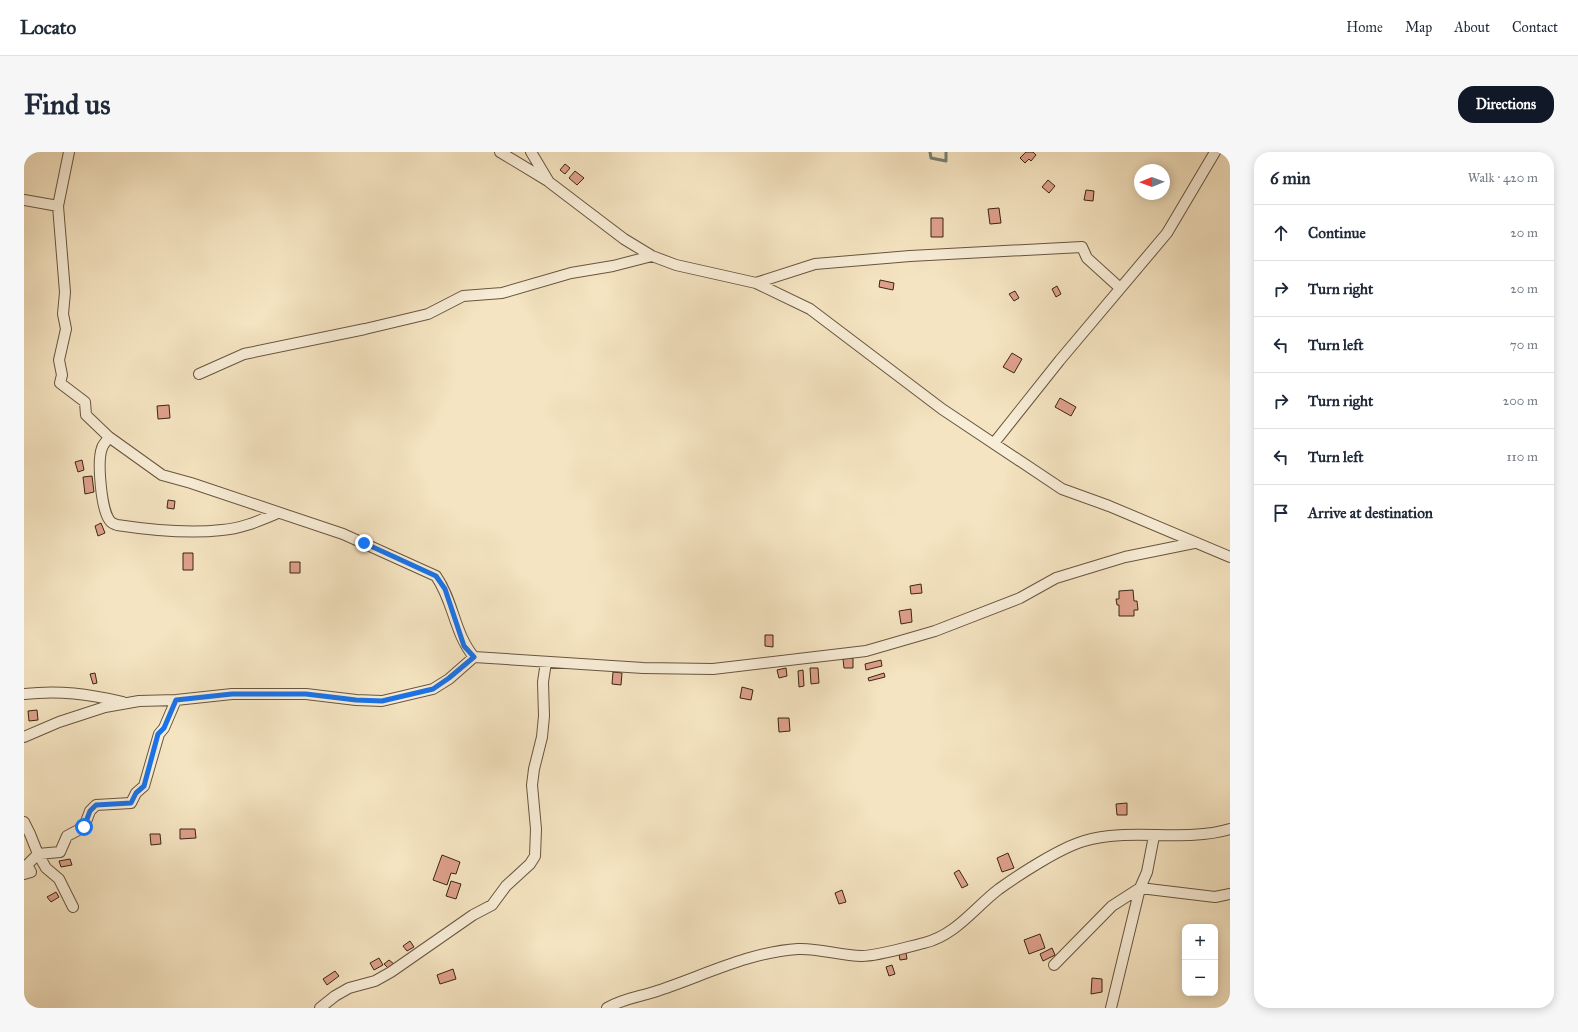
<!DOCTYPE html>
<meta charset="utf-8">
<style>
:root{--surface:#fff;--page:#f6f6f7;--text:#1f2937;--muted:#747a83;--line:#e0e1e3;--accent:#111827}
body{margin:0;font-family:"IM FELL Great Primer",serif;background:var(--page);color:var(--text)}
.controls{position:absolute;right:12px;bottom:12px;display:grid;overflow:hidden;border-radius:8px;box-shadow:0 2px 10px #0003}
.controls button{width:36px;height:36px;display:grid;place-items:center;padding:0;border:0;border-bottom:1px solid var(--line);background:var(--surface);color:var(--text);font:20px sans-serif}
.compass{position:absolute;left:1110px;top:12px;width:36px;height:36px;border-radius:50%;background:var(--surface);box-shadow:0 2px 10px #0003;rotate:269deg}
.stop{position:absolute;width:12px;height:12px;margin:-9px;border:3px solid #1a73e8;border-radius:50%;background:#fff}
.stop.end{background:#1a73e8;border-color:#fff;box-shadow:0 1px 4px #0008}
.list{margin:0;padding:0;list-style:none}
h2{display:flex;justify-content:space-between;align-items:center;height:52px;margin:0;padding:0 16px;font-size:17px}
h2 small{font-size:13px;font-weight:400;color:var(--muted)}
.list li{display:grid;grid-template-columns:26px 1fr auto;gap:12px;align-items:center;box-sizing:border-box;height:56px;padding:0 16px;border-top:1px solid var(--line)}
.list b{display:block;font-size:15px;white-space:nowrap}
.list em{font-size:13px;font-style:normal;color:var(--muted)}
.icon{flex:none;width:22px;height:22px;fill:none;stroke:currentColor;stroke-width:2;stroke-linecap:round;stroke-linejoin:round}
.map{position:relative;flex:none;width:1206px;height:856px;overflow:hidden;border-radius:16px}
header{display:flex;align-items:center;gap:24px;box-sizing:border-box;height:56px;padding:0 20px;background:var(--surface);border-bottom:1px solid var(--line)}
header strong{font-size:19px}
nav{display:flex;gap:22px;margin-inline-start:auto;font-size:14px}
.intro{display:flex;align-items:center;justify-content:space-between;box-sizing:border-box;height:96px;padding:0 24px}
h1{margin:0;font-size:28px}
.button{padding:10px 18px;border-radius:16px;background:var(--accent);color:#fff;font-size:14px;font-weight:700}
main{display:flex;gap:24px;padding:0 24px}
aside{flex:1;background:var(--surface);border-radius:16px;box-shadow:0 2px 10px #0003}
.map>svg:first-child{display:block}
</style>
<header>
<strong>Locato</strong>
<nav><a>Home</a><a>Map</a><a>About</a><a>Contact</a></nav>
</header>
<div class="intro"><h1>Find us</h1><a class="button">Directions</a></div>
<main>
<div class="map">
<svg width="1206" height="856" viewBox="0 0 1206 856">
<rect width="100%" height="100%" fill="#f5e4c1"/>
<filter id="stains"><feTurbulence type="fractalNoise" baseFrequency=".005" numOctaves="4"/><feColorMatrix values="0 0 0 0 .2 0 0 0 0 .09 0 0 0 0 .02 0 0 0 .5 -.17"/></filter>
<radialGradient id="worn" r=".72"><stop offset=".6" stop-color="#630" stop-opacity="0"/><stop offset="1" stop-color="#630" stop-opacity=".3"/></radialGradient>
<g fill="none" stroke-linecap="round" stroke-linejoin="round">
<!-- stream -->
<path stroke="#758173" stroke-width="3" d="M906,0L907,6L922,9V0"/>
</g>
<!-- building -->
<path fill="#dfa08c" stroke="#3a2512" d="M1002,0H1009L1012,3L1007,9L1005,7L1001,11L996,6Z
M541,12L546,16L541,22L536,18Z
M551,19L560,26L553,33L545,26Z
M1024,28L1031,34L1025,41L1018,35Z
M1062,38L1070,39L1069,49L1060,48Z
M975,56L977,71L966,72L964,57Z
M907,66H919V85H907Z
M856,128L870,131L869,138L855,135Z
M1033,134L1037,142L1032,145L1028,137Z
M991,139L995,146L990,149L985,142Z
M988,201L998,207L990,221L979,215Z
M1036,246L1052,255L1047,264L1031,255Z
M145,253L146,266L134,267L133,254Z
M58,308L60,318L54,320L51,310Z
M68,324L70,340L61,342L59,325Z
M144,348L151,349L150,357L143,356Z
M77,371L81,381L74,384L71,374Z
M159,401H169V418H159Z
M266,410H276V421H266Z
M897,432L898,441L887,442L886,434Z
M1109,438L1110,449H1113L1114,458H1110V464H1095V453H1093L1092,447H1095V439Z
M887,457L888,470L877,472L875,459Z
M741,483H749V495L741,494Z
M829,506V516H820L819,507Z
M857,508L858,514L842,518L841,512Z
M762,516L763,524L755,526L753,518Z
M786,516H794L795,531L787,532Z
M779,518L780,534L775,535L774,519Z
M589,520L598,521L597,533L588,532Z
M71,521L73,531L69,532L66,522Z
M860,521L861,525L845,529L844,526Z
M718,535L729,538L727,548L716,546Z
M13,558L14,568L5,569L4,559Z
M754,566H765L766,579L755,580Z
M1103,651V663H1093L1092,652Z
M156,677H171L172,686L156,687Z
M126,682H136L137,692L127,693Z
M984,701L990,716L978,720L973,706Z
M418,703L436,710L432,722L427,721L423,733L409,728Z
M46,707L48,713L37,715L35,709Z
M935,718L944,733L938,736L930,721Z
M427,729L437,732L432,747L422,744Z
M818,738L822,750L815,752L811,741Z
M32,740L35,745L27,750L23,745Z
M1016,782L1021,796L1005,802L1000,788Z
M386,789L390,795L383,799L379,794Z
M1028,796L1031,803L1019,809L1016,802Z
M882,801L883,807L876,808L875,802Z
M355,806L359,813L350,818L346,811Z
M365,808L370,812L365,817L360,812Z
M868,813L871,822L865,824L862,815Z
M429,817L432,827L416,832L413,823Z
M311,819L315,824L303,833L299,827Z
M1068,826L1078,827V840L1067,842Z"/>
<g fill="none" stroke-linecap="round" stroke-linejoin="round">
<defs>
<path id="street" d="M45,0L34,54L41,140L39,162L42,177L35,208L38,223L36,231L61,250L62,263L85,285L138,323L167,331L319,382L412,424C430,450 430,481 450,505
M476,0L524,29
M507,0L525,30L600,87L628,104L652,113L732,131L786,157L918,257L1038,337L1085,354L1206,405
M0,48L34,54
M732,131L791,112L886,104L1058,95L1063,106L1096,136
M175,222L220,202L341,177L404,162L439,144L478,141L547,121L589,114L628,104
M85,285C83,289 79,292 78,296C73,309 77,361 87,370C89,372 91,372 93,373C126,378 164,382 198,378C217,377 237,368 254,361
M970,291L1036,208L1143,81L1191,0
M0,542C36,538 64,542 99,550
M0,585L35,570L81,555L115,549L152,548L208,542H282L332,548L358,549L409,537L425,527L450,505L619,516L689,517L842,499L911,479L996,446L1032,426L1101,405L1170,391
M0,670L6,682L14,702L36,700L43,684L60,675L66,659L72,653L107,651L112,641L120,634L135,582L140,576L152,548
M0,722L7,720L3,713L14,702L22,716L35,727L49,755
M1030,813L1088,754L1116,736L1191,745L1206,742
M296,856L311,844L325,836L351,829L367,820L449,763L468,753L482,734L506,712L511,704L512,677L508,633L510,617L518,585L520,564L519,530L522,510
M583,856C598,847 614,845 630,840C677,825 724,800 774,797C796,796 816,804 838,804C854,804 883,795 900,791C932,783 950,756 975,737C996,722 1036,696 1060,689C1106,675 1159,691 1206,677
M1087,856L1116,736L1123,720L1130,684"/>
</defs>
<!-- street casing -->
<use href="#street" stroke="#69553e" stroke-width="12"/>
<!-- street -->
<use href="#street" stroke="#f8edd7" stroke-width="10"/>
</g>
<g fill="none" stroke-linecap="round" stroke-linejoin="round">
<!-- route -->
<path stroke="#1a73e8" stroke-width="5" d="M60,675L66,659L72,653L107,651L112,641L120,634L134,582L140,576L152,548L208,542H282L332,548L358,549L409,537L425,526L450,505L440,494L421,437L412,424L340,391"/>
</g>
<rect width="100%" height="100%" filter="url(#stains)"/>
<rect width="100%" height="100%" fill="url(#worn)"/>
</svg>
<div class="controls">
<button>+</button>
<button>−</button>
</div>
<svg class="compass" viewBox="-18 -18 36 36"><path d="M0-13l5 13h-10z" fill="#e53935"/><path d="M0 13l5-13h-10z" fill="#747a83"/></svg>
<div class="stop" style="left:60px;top:675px"></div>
<div class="stop end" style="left:340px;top:391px"></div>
</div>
<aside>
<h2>6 min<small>Walk · 420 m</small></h2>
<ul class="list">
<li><svg class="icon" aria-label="ahead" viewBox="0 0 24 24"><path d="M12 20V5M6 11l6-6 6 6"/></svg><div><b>Continue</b></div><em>20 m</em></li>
<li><svg class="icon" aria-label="right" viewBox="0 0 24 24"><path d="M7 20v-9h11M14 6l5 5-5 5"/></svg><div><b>Turn right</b></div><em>20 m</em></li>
<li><svg class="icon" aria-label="left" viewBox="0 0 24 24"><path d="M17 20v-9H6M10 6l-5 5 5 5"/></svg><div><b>Turn left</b></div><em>70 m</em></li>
<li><svg class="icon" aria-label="right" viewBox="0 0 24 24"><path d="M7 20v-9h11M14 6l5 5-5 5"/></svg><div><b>Turn right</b></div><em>200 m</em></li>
<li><svg class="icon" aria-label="left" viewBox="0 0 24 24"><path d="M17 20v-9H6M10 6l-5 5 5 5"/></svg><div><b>Turn left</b></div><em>110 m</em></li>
<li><svg class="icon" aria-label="arrive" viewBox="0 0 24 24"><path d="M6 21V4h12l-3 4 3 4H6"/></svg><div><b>Arrive at destination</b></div></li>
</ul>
</aside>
</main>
